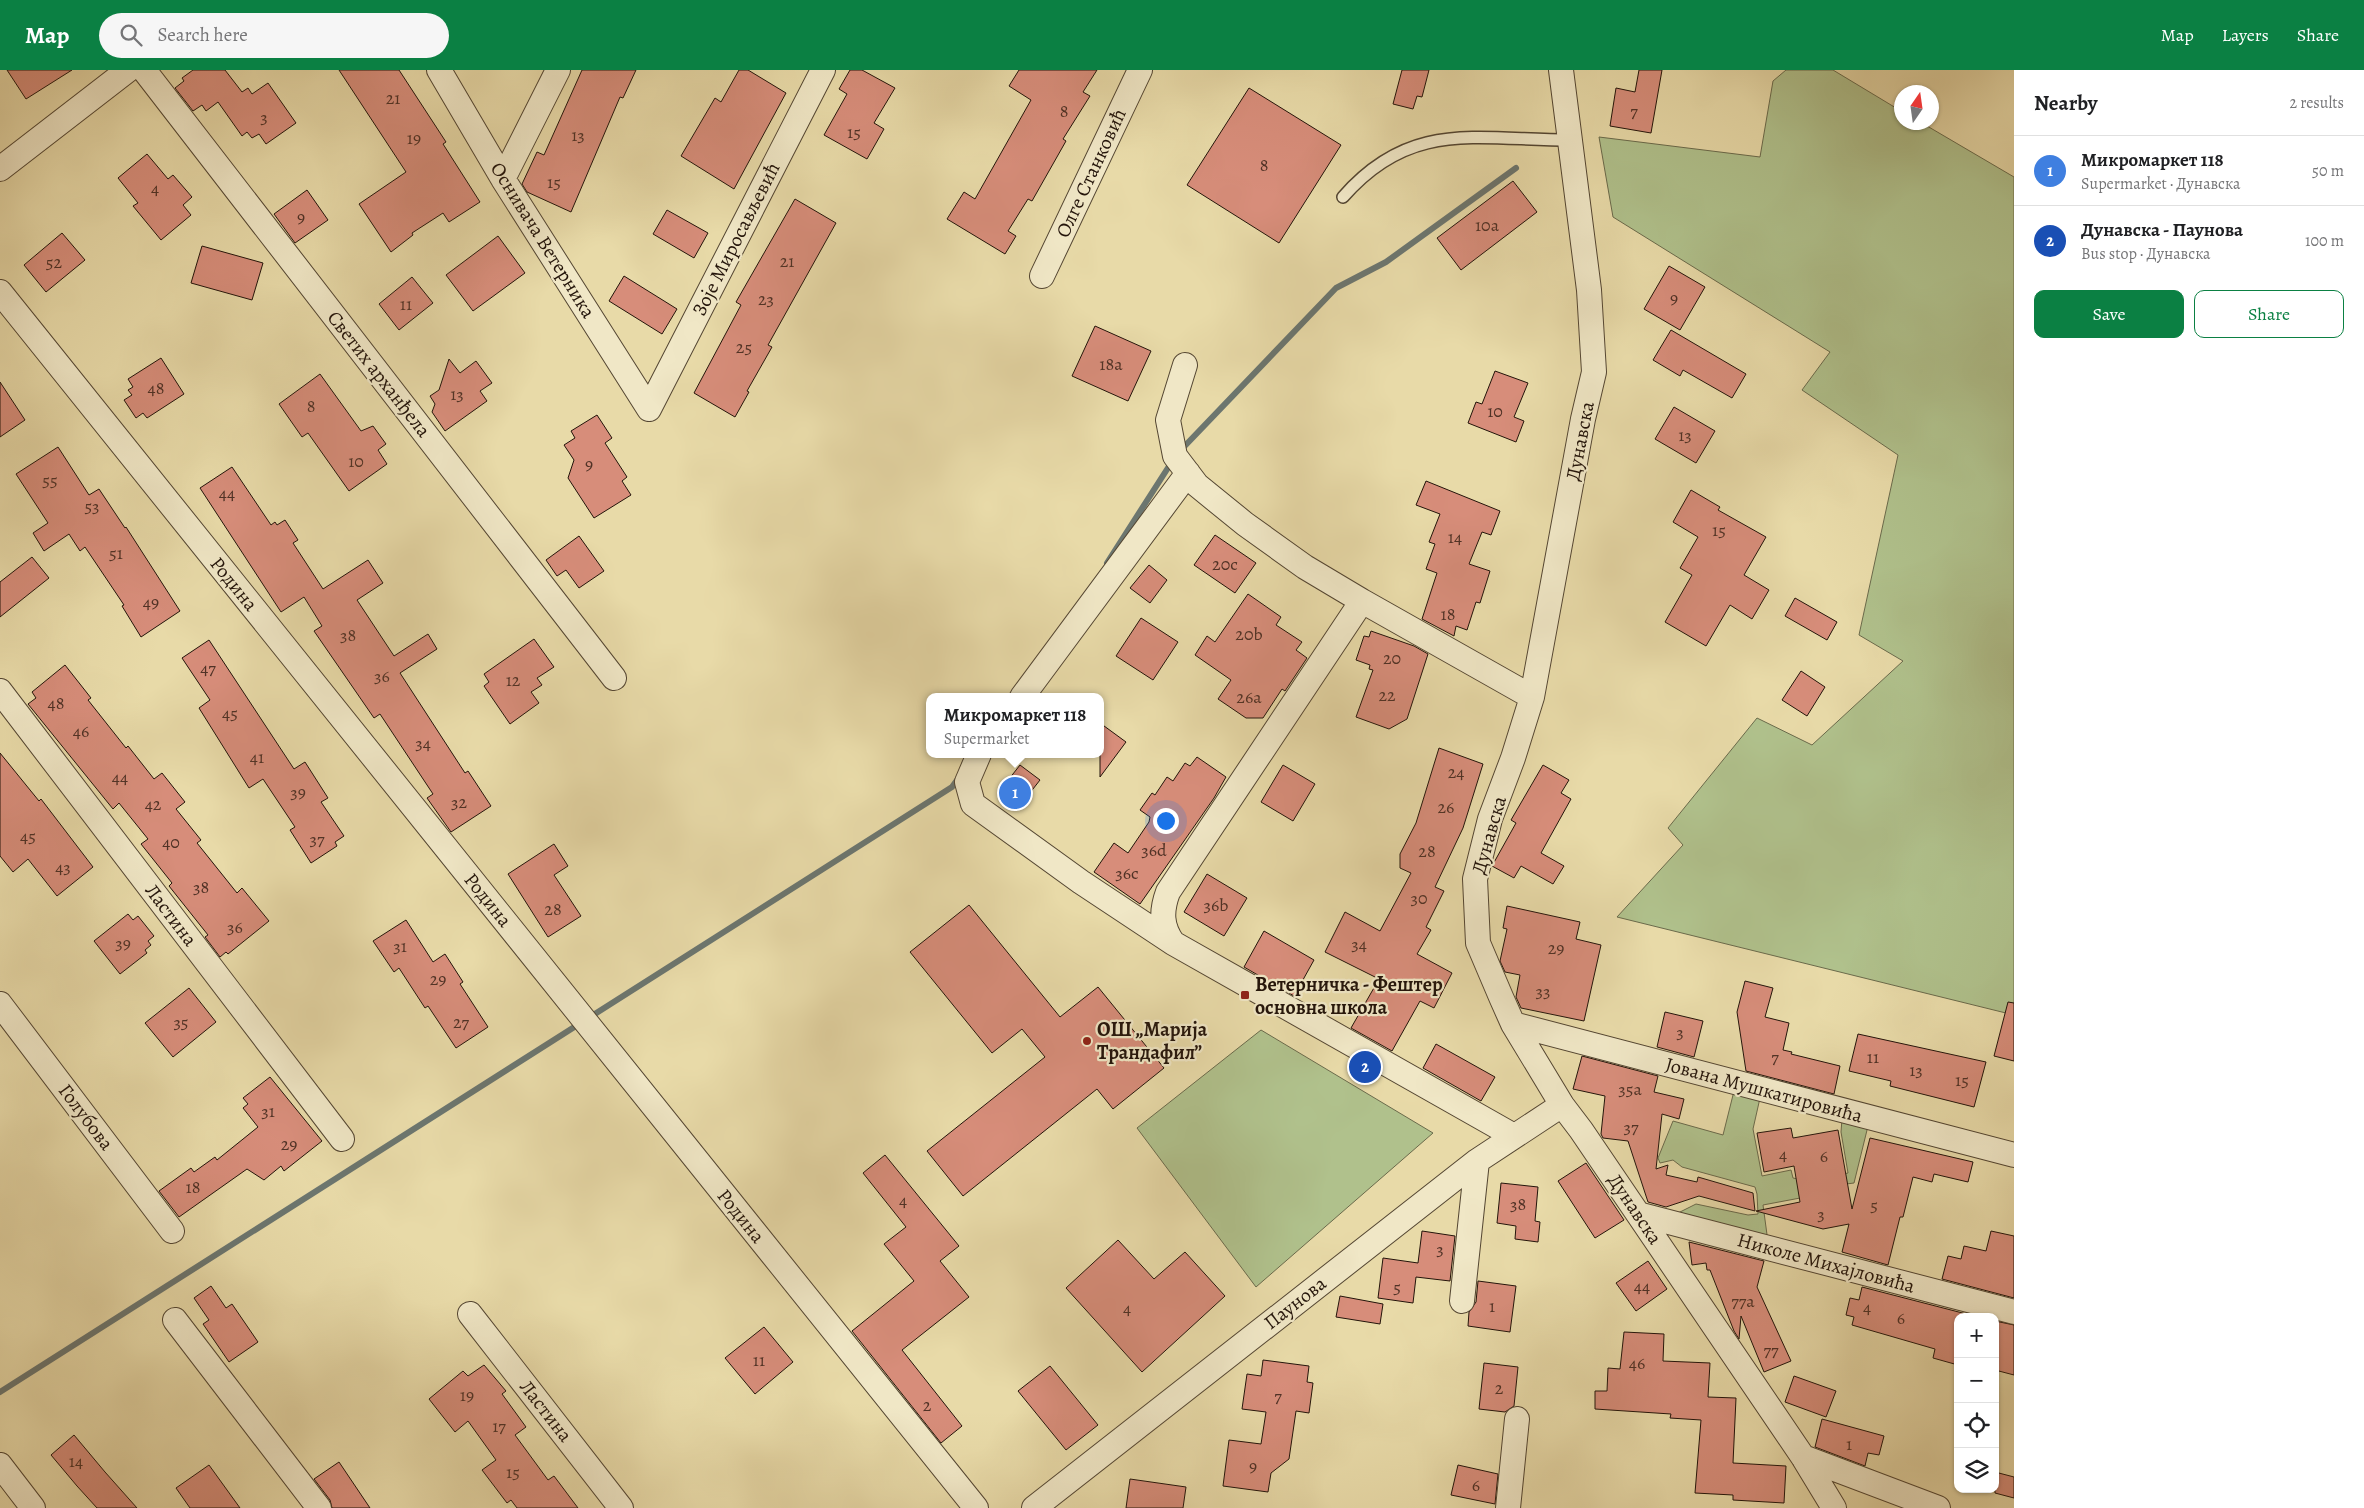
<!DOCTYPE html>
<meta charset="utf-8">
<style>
:root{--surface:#fff;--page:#f6f6f6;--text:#202124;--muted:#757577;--line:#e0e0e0;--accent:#0b8043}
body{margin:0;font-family:Alegreya,serif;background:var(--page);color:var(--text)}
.controls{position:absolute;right:15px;bottom:15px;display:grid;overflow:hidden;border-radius:10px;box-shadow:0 1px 4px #0004}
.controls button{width:45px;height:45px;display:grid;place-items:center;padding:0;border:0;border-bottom:1px solid var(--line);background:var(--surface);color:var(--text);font:25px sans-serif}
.compass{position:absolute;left:1894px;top:15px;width:45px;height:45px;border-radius:50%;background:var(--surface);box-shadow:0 1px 4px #0004;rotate:13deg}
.you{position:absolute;left:1165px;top:750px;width:18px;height:18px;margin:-12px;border:4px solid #fff;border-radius:50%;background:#1a73e8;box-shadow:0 0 0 8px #1a73e833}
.badge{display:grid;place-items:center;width:32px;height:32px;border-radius:50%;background:var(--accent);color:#fff;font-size:16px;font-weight:700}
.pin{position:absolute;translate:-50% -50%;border:2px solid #fff;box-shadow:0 1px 5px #0006}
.popup{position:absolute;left:926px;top:623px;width:178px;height:65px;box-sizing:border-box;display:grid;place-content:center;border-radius:10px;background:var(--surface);filter:drop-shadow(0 1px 4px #0005);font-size:16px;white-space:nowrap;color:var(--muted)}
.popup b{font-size:19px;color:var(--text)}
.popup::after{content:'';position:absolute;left:50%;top:100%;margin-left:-10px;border:10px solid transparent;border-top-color:var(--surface)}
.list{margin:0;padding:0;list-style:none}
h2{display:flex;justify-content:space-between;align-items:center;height:65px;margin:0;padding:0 20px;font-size:21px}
h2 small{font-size:16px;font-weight:400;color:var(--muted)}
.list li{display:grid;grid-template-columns:32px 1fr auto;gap:15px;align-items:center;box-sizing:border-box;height:70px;padding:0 20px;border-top:1px solid var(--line)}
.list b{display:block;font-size:19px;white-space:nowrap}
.list p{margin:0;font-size:16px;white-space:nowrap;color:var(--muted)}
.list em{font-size:16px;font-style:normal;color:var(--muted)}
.actions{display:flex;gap:10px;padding:15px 20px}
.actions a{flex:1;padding:11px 0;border:1px solid var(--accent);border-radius:10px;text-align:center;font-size:18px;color:var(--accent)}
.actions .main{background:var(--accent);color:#fff}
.icon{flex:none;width:28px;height:28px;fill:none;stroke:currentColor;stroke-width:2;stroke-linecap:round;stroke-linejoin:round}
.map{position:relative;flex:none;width:2014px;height:1438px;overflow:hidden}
header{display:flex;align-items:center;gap:30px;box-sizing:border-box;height:70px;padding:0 25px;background:var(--accent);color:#fff}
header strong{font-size:24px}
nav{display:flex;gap:28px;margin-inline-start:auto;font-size:18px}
.search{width:350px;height:45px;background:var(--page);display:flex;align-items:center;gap:12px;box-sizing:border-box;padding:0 18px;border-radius:28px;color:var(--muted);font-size:19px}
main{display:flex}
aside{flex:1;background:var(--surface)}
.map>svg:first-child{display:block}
</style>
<header>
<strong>Map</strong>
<div class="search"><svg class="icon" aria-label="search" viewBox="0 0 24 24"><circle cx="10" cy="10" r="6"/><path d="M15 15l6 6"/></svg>Search here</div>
<nav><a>Map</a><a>Layers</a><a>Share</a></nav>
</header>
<main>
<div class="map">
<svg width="2014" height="1438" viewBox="0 0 2014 1438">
<rect width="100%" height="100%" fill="#e8daa8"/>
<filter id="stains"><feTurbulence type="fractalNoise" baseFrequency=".004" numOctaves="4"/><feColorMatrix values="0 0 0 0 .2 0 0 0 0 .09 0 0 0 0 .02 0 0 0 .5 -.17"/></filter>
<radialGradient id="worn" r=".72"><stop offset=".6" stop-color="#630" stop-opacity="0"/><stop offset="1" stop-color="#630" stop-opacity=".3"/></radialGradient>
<!-- green -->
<path fill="#b0c18c" stroke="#6a6a4b" d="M1786,0H1833L1901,41L1902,52L1922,53L2014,107V945L1617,847L1683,775L1668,758L1757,648L1812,675L1903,591L1859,565L1898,385L1802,320L1830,282L1613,147L1599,67L1760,87L1773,11Z
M1261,960L1433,1063L1256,1217L1137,1058Z
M1734,1021L1760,1028L1753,1059L1762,1106L1791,1100L1793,1108L1808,1111L1848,1103L1841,1062L1842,1049L1868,1056L1854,1113L1838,1115L1832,1122L1763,1135L1768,1172L1672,1146L1696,1134L1748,1145L1758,1144L1757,1124L1755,1117L1682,1097L1673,1090L1660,1093L1658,1088L1673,1051L1723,1065Z"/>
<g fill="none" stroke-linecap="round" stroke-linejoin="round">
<!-- stream -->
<path stroke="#6c766f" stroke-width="6" d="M1179,382L1336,218L1386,192L1516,98
M1107,493L1173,390
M0,1322L952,717L960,706"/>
</g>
<!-- building -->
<path fill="#d78d7a" stroke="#23140a" d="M7,0H72L26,29Z
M193,0H225L242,22L248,18L252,24L268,13L296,53L266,74L259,64L252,68L247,62L242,66L218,32L206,41L202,35L193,41L175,18L184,11L182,8Z
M339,0H399L446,72L443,74L480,132L449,152L443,143L412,163L413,165L391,182L359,134L406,102Z
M582,0H636L623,28L620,27L571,142L527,122L522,114L537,82L544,85Z
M739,0H748L786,23L734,119L681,86L715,28L721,32Z
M850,0H862L895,18L874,53L884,59L867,89L824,65L847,24L839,19Z
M1019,0H1097L1083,22L1090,26L1063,69L1066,71L1032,131L1028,129L1008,161L1016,166L1005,184L947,149L964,122L975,129L1031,30L1009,16Z
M1402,0H1429L1422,27L1417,26L1413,39L1393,34Z
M1639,0H1662L1651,63L1610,56L1616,18L1635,22Z
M1249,18L1341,75L1279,173L1187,115Z
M147,84L168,109L173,105L192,127L183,135L191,145L161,170L133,136L138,133L118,108Z
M1513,111L1537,142L1461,200L1437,168Z
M307,120L328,150L295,173L274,144Z
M795,129L836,153L768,275L772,277L747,321L749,322L735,347L694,323L741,235L736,232Z
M667,140L708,163L694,188L653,164Z
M62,163L85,190L46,222L24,195Z
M498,166L525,203L473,241L446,205Z
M202,176L263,193L252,230L191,213Z
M1669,196L1705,217L1680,260L1644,239Z
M624,206L677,239L662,264L609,231Z
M412,207L433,233L399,260L379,234Z
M1095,256L1151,281L1128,331L1072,306Z
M1671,260L1746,304L1732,328L1683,300L1680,306L1653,290Z
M161,288L184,324L147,348L143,343L136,348L124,330L132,325L128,320L133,317L128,309Z
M449,289L460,303L476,291L492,313L480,321L487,331L445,361L432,342L435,334L430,326L439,320Z
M1495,301L1528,313L1514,347L1524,351L1516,372L1468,353L1476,332L1482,334Z
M320,304L361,361L373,356L386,374L378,380L387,394L349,421L308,363L302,367L279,334Z
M0,312L25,350L0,367Z
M1674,337L1715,361L1696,393L1655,369Z
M597,345L612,368L605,373L627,407L622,411L631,425L594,448L568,408L574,390L564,375L575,368L571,361Z
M58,377L89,425L99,419L125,458L126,457L180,541L141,567L122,536L124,535L85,477L80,481L69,464L44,481L33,463L48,453L16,404Z
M232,397L271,455L275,452L277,455L285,450L298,470L293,473L323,519L368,490L383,513L357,530L394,586L428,564L437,579L400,603L465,703L468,701L491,736L451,762L427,728L433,724L380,644L374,648L314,561L322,556L304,527L281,542L200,418Z
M1426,411L1500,441L1491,465L1482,462L1469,494L1490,501L1480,533L1476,532L1467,560L1456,556L1454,566L1422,549L1437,503L1426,499L1435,474L1429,472L1440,444L1416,435Z
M1691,420L1720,437L1718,440L1766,467L1744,505L1769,520L1752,549L1730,535L1706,576L1665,552L1692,505L1680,498L1698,467L1673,452Z
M1215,465L1256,493L1235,523L1194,495Z
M579,466L604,501L579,518L566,500L557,506L546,490Z
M32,487L49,508L0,547V512Z
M1149,495L1167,510L1150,533L1130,518Z
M1248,524L1281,547L1276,555L1302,572L1296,580L1307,588L1285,621L1282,619L1263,648H1246L1218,629L1231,610L1195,585L1207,566L1215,572Z
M1795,528L1837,552L1827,570L1785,546Z
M1141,548L1178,572L1153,610L1116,586Z
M1371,561L1414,576L1428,584L1407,649L1389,659L1356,647L1373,600L1369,599L1370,595L1356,590L1364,566L1369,567Z
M534,569L554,597L537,608L542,615L531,622L539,633L510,654L484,616L489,612L484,604Z
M209,570L294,699L305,692L328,728L321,732L344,766L335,772L337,776L311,793L290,760L295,757L263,709L249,718L199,638L210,630L182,588Z
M65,595L91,628L88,630L126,678L128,676L154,709L162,703L185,732L176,739L201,770L197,773L237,823L242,818L269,851L228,884L226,882L220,887L205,867L208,865L169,816L172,813L141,774L148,769L119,733L113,739L28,634L36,628L32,622Z
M1801,601L1825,617L1807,646L1782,630Z
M1100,653L1126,672L1100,707Z
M1439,678L1483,694L1463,758L1435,817L1444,821L1426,857L1431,860L1417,884L1452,903L1434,938L1420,931L1392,981L1351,958L1379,909L1325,882L1345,842L1380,861L1411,803L1400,798V784L1416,753Z
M0,683L39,731L41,729L93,797L57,826L28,789L13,802L0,786Z
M1197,687L1226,707L1214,728L1140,834L1094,802L1114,773L1128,783L1149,752L1150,747L1140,740L1152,723L1155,725L1167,707L1173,711L1185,693L1190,696Z
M1020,695L1040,710L1022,733L1002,718Z
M1283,695L1315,714L1293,751L1261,732Z
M1543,695L1569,710L1561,723L1571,729L1541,783L1564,796L1553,814L1521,796L1514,808L1492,796L1516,753L1511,750Z
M554,774L568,796L554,805L581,846L548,867L508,804Z
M1207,804L1247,828L1224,866L1184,842Z
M969,835L1060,947L1098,917L1164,998L1113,1039L1097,1019L963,1126L927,1081L1045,987L1022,959L992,983L910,882Z
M1507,836L1580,852L1576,869L1601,875L1584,951L1521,938L1516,927L1520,905L1505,902L1500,891L1507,859L1503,858Z
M128,844L133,850L138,846L154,866L148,871L151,875L145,880L147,883L120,904L94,871Z
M406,850L433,892L445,884L463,912L460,914L488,957L456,978L428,936L425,938L399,898L394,902L373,871Z
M1264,861L1314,890L1294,926L1244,897Z
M1745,911L1773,918L1765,947L1789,953L1783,980L1792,982L1791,984L1840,996L1834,1024L1746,1001L1737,942Z
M189,918L216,952L173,987L145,953Z
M2008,932L2014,933V991L1994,986Z
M1665,942L1703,951L1694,987L1657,977Z
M1858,964L1986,992L1974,1037L1890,1016L1891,1011L1849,1001Z
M1436,974L1495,1007L1481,1031L1423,998Z
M1582,986L1658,1006L1654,1022L1684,1029L1679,1049L1662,1044L1656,1099L1668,1095L1666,1105L1697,1112L1698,1107L1753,1123L1755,1141L1699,1126L1666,1137L1648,1132L1628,1071L1603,1068L1601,1064L1605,1026L1573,1019Z
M270,1007L322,1071L284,1101L281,1096L264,1110L247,1099L179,1147L159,1121L191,1098L194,1102L215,1087L217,1090L258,1057L243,1038L248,1034L243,1028Z
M1791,1058L1793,1068L1838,1060L1852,1139L1870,1068L1973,1092L1968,1112L1934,1104L1932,1112L1913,1107L1903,1147H1900L1888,1195L1842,1182L1849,1154L1823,1159L1756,1141L1800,1132L1794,1096L1764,1102L1757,1063Z
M885,1085L959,1176L940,1191L969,1227L902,1280L962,1356L941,1373L852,1261L914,1211L884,1174L906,1157L863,1103Z
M1586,1093L1624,1150L1595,1168L1558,1111Z
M1501,1113L1538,1117L1535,1151L1540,1152L1538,1172L1515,1169L1516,1156L1497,1153Z
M1422,1161L1455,1166L1450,1211L1416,1207L1413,1233L1378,1228L1383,1188L1418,1193Z
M1991,1161L2014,1166V1228L1942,1209L1948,1186L1961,1189L1964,1176L1986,1181Z
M1118,1170L1154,1209L1185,1182L1225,1226L1142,1302L1066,1218Z
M1689,1172L1764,1191L1757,1217L1791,1291L1764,1302L1741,1246L1739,1269L1734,1261L1710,1200H1707L1706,1193L1692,1195Z
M1648,1191L1667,1219L1636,1241L1616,1213Z
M1478,1211L1516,1216L1510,1262L1468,1256L1469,1242L1476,1232Z
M211,1216L226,1238L232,1234L258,1272L229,1292L203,1254L209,1250L194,1228Z
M1862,1217L1978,1247H1958V1295L1933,1288L1935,1279L1852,1255L1854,1247L1846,1245L1850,1228L1859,1230Z
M1340,1226L1383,1234L1380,1254L1336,1247Z
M1995,1251L2014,1255V1305L1995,1300Z
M764,1257L793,1292L755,1324L725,1288Z
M1624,1262L1664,1264L1663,1291L1710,1293L1708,1327L1736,1328L1733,1393L1786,1396L1784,1433L1733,1430V1425L1695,1423L1701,1350L1670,1348L1671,1344L1595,1339V1321H1607L1608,1298L1620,1299Z
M1263,1290L1309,1296L1307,1312L1313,1313L1309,1343L1296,1341L1289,1389L1271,1403L1268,1422L1223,1416L1229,1370L1261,1374L1266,1342L1242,1339L1247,1304L1261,1306Z
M1484,1293L1518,1297L1514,1336L1505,1342L1479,1339Z
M484,1295L506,1321L502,1324L526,1357L515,1365L548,1410L554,1406L578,1438H517L511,1430L507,1433L482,1400L496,1390L468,1351L455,1362L429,1329L463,1301L468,1306Z
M1050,1296L1098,1355L1066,1380L1018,1321Z
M1794,1306L1836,1321L1826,1347L1785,1332Z
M1822,1349L1884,1366L1879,1385L1868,1383L1865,1396L1815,1377Z
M74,1365L105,1402L137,1438H97L77,1416L51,1385Z
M339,1392L370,1438H332L330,1430L314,1409Z
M209,1395L240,1438H190L176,1418Z
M1458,1395L1498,1404L1495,1434L1451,1425Z
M1995,1402L2014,1407V1428L1995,1423Z
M1130,1409L1186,1417L1183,1438H1126Z"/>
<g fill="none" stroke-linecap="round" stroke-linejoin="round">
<defs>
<path id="service" d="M1343,127C1411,49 1477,70 1570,70"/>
<path id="minor" d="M144,0L614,608
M439,0L503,109L649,339
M1561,0L1589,220L1594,302L1583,349L1532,627L1513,688L1490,749L1475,809L1478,873L1501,927L1513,954L1562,1035L1581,1060L1803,1387L1834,1438
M0,99L128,0
M503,109L558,0
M1042,206L1140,0
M0,222L976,1438
M1185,295L1168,350L1175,386L1197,415L1245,454L1305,497L1362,531L1532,627
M649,339L823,0
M1362,531L1168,822C1161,841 1161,856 1173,873L1514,1066
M0,621L342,1069
M1022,627L1188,403
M979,684L967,712L973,734L1081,812L1173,873
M0,934L172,1161
M1513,954L2014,1085
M1638,1144L2014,1242
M1462,1231L1477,1091
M470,1244L621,1438
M175,1250L319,1438
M1803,1387L1938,1438
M0,1395L33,1438
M1034,1438L1477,1091L1562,1035
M1508,1438L1517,1349"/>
</defs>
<!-- service casing -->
<use href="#service" stroke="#544632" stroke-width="14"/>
<!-- minor casing -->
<use href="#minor" stroke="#544632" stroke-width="26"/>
<!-- service -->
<use href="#service" stroke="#f0e7c6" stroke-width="11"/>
<!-- minor -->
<use href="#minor" stroke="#f0e7c6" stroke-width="24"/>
</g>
<!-- markers -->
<g fill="#8f2418" stroke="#f0e7c6" stroke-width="2">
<rect x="1240" y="920" width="10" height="10" rx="2.5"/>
<circle cx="1087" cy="971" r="5"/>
</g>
<g text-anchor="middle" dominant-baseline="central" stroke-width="4.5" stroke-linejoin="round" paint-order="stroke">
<!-- number labels -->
<g font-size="18" fill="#503226">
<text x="393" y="28">21</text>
<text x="1064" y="41">8</text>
<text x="1634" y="41">7</text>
<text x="264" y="47">3</text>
<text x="854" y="62">15</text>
<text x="578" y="65">13</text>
<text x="414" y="68">19</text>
<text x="1264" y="95">8</text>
<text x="554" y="112">15</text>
<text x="155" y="118">4</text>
<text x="301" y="147">9</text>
<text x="1487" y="155">10a</text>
<text x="787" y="191">21</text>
<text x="54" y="192">52</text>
<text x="1674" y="228">9</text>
<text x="766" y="229">23</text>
<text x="406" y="234">11</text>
<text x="744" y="277">25</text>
<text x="1111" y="294">18a</text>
<text x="156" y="318">48</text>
<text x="457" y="324">13</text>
<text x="311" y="336">8</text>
<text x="1495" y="341">10</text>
<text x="1685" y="365">13</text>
<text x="356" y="391">10</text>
<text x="589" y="394">9</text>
<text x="50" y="410">55</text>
<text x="227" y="423">44</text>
<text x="92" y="436">53</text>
<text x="1719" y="460">15</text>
<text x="1455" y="467">14</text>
<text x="116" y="483">51</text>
<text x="1225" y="494">20c</text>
<text x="151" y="532">49</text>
<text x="1448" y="544">18</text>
<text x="1249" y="564">20b</text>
<text x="348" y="565">38</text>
<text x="1392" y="588">20</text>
<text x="208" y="598">47</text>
<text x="382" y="606">36</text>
<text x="513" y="610">12</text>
<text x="1387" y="625">22</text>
<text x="1249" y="627">26a</text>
<text x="56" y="633">48</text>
<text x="230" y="643">45</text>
<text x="81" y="661">46</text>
<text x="423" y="673">34</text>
<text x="257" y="687">41</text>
<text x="1456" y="702">24</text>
<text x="120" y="707">44</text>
<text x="298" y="722">39</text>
<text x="459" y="732">32</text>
<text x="153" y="734">42</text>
<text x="1446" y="737">26</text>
<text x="28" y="766">45</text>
<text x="317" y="769">37</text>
<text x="171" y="772">40</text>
<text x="1154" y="780">36d</text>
<text x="1427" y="781">28</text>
<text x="63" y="797">43</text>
<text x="1127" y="803">36c</text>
<text x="201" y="817">38</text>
<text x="1419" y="828">30</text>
<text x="1216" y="835">36b</text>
<text x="553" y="839">28</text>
<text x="235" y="857">36</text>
<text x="123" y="873">39</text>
<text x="1359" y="874">34</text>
<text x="400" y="876">31</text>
<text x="1556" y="878">29</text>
<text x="438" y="909">29</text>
<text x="1543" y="921">33</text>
<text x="181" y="952">35</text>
<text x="461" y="952">27</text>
<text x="1680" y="962">3</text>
<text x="1775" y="987">7</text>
<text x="1873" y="987">11</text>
<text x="1916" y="1000">13</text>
<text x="1962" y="1010">15</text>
<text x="1630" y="1019">35a</text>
<text x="268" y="1041">31</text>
<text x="1631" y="1057">37</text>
<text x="289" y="1074">29</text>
<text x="1783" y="1084">4</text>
<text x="1824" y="1086">6</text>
<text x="193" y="1117">18</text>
<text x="903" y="1130">4</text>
<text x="1518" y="1134">38</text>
<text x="1874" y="1135">5</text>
<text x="1821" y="1144">3</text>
<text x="1440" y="1179">3</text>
<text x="1642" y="1216">44</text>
<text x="1397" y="1217">5</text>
<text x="1743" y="1231">77a</text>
<text x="1492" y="1236">1</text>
<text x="1867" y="1237">4</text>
<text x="1127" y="1238">4</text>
<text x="1901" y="1248">6</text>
<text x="1771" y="1280">77</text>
<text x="759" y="1290">11</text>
<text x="1637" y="1293">46</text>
<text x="1499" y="1318">2</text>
<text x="467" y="1325">19</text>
<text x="1278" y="1326">7</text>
<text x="927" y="1335">2</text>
<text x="499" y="1356">17</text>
<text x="1849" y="1374">1</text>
<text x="76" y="1391">14</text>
<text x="1253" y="1396">9</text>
<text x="513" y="1402">15</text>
<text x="1476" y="1415">6</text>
</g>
<!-- street labels -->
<g font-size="20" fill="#23140a" stroke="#f0e7c6">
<text transform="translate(1091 103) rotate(-65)">Олге Станковић</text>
<text transform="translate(736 169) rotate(-63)">Зоје Миросављевић</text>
<text transform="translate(543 170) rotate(58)">Оснивача Ветерника</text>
<text transform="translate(379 304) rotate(52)">Светих арханђела</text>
<text transform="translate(1580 371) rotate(-79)">Дунавска</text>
<text transform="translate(234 514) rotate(51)">Родина</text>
<text transform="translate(1489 765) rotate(-74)">Дунавска</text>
<text transform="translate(488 830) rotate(51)">Родина</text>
<text transform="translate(171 845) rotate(53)">Ластина</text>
<text transform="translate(1764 1020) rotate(15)">Јована Мушкатировића</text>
<text transform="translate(86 1047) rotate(53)">Голубова</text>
<text transform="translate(1635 1139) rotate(56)">Дунавска</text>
<text transform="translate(741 1146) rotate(51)">Родина</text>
<text transform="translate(1826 1193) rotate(15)">Николе Михајловића</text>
<text transform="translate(1295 1233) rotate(-38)">Паунова</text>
<text transform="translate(546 1341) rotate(52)">Ластина</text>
</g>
<!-- poi labels -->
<g font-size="20" font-weight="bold" fill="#23140a" stroke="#f0e7c6" text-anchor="start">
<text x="1255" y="914">Ветерничка - Фештер<tspan x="1255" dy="23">основна школа</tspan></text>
<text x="1097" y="959">ОШ „Марија<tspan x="1097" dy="23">Трандафил”</tspan></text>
</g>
</g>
<rect width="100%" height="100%" filter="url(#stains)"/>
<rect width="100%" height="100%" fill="url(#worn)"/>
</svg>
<div class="controls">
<button>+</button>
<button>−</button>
<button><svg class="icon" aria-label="locate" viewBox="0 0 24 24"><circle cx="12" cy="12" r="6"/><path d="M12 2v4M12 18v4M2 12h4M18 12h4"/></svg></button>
<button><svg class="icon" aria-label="layers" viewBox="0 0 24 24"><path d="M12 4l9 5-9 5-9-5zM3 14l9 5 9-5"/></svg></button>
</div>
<svg class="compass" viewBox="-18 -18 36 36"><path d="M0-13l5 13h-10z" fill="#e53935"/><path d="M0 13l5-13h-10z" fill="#757577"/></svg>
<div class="you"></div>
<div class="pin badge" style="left:1015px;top:723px;background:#3f7fe0">1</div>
<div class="popup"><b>Микромаркет 118</b>Supermarket</div>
<div class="pin badge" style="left:1365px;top:997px;background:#1a4fb4">2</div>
</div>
<aside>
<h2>Nearby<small>2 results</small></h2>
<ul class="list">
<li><span class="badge" style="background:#3f7fe0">1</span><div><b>Микромаркет 118</b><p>Supermarket · Дунавска</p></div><em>50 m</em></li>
<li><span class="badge" style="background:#1a4fb4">2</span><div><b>Дунавска - Паунова</b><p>Bus stop · Дунавска</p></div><em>100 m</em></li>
</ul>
<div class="actions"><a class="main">Save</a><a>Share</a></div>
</aside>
</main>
